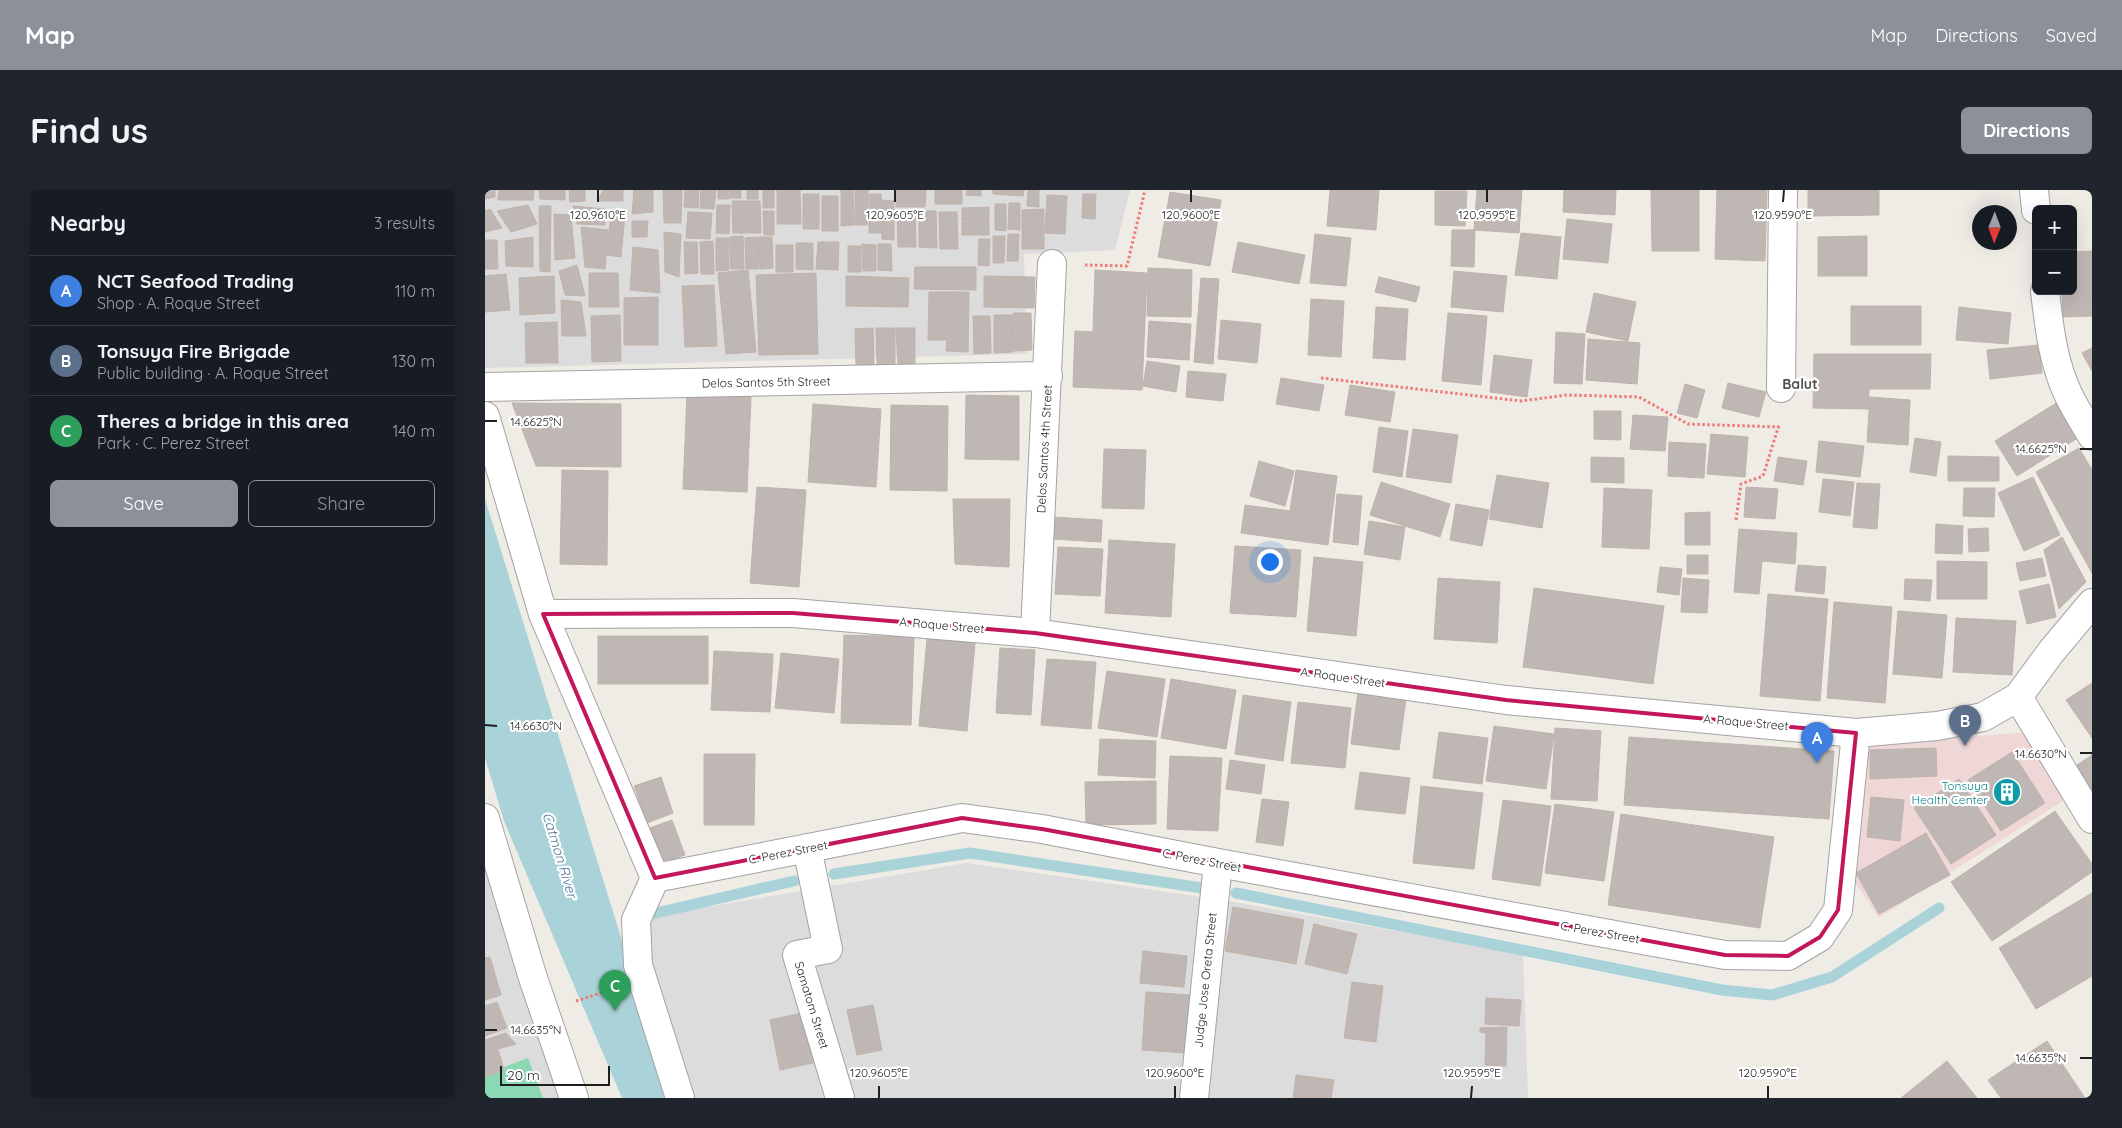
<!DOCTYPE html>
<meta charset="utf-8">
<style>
:root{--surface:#171b24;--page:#20242c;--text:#f1f3f6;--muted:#9ea1a6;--line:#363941;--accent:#8c9099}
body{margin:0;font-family:Quicksand,sans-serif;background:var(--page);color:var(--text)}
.controls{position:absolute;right:15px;top:15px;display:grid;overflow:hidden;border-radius:8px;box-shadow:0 5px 20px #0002}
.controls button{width:45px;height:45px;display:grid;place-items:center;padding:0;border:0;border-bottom:1px solid var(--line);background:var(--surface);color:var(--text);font:25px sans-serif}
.compass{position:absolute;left:1487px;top:15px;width:45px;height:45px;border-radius:50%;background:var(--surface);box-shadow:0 5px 20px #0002;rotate:181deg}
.scale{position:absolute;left:15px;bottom:12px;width:110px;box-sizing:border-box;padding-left:5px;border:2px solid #1f1f1f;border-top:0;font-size:14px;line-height:18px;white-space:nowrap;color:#1f1f1f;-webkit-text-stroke:4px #fff;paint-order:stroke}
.you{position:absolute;left:784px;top:371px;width:18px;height:18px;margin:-12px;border:4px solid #fff;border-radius:50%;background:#1a73e8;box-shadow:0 0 0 8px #1a73e833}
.badge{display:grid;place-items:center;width:32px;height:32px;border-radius:50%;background:var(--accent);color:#fff;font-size:16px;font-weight:700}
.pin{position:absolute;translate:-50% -41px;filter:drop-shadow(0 1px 2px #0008)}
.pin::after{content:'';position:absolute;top:26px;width:18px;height:15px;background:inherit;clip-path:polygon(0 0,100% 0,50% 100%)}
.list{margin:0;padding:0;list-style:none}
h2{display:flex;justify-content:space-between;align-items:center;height:65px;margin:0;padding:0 20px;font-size:21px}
h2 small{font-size:16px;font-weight:400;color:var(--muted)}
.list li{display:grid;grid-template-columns:32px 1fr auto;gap:15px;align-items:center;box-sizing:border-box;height:70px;padding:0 20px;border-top:1px solid var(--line)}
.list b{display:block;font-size:19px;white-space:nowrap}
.list p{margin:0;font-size:16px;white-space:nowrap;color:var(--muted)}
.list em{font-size:16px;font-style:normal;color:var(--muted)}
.actions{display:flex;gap:10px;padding:15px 20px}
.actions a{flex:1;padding:11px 0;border:1px solid var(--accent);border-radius:8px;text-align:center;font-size:18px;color:var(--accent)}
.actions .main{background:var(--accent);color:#fff}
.map{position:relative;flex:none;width:1607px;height:908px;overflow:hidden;border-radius:8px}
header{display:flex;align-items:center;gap:30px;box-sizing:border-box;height:70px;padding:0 25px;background:var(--accent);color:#fff}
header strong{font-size:24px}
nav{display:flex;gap:28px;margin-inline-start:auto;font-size:18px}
.intro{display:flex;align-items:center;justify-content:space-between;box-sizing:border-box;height:120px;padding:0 30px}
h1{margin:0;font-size:35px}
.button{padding:12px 22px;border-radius:8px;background:var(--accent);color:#fff;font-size:18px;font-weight:700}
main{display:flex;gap:30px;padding:0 30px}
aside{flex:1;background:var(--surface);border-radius:8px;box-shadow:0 5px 20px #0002}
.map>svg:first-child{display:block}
</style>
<header>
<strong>Map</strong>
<nav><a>Map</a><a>Directions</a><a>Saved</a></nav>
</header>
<div class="intro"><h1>Find us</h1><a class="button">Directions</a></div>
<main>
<aside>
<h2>Nearby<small>3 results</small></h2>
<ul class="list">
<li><span class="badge" style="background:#3f7fe0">A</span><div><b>NCT Seafood Trading</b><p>Shop · A. Roque Street</p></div><em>110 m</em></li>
<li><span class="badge" style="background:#5c6f8a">B</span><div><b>Tonsuya Fire Brigade</b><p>Public building · A. Roque Street</p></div><em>130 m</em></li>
<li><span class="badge" style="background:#2e9e5b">C</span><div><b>Theres a bridge in this area</b><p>Park · C. Perez Street</p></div><em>140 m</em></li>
</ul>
<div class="actions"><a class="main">Save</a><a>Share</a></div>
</aside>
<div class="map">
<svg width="1607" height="908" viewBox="0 0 1607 908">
<rect width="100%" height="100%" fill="#efece6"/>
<!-- residential -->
<path fill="#dddcdc" d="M0,0H645L630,60L539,64L542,164L0,178Z
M0,644L90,908H0Z
M482,673L744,711L1038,764L1043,908H199L157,775L161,727Z"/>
<!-- commercial -->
<path fill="#efd7d8" d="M1542,542L1581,609L1394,728L1366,686L1384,555Z"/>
<!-- pitch -->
<path fill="#8ad8b4" d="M43,868L58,908H0V884Z"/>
<!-- water -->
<path fill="#aad2d9" d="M0,309L152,799L188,908H137L19,631L0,568Z"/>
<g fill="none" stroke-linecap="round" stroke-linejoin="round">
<!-- stream -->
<path stroke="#aad2d9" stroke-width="11" d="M349,684L485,663L717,698
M751,703L1237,800L1287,805L1347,787L1454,718
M167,724L309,691"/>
</g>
<!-- building -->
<path fill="#bfb7b3" stroke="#c0b2aa" d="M0,0H10V7L0,9Z
M14,0H49L48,10H13Z
M54,0H80V10L55,9Z
M84,0H100V11L85,12Z
M118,0H138V11H113Z
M149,0H168V22L147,24Z
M178,0H197L196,33H179Z
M200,0H214L213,18L199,17Z
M216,0H231L229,19L215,18Z
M233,0H244V9H233Z
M245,0H256V8H245Z
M262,0H273V9H262Z
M278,0H289V18H278Z
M292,0H315L316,34H292Z
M356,0H368L369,35L356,36Z
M370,0H383L382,35H370Z
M412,0H441L440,17H411Z
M450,0H477V14H450Z
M482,0H496V6L481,5Z
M508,0H539L538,6L508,4Z
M543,0H554V17L542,16Z
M845,0H894L891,40L842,36Z
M992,0H1037L1034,43L989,40Z
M1079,0H1131L1130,25L1078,22Z
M1166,0H1214V61H1167Z
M1232,0H1282L1280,71L1230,69Z
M1323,0H1394V25L1323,26Z
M950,1H982L980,36L950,35Z
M685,2L736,10L725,76L673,67Z
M318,4H334V39H318Z
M384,4H396L397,43H384Z
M598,4H611L610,29L597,28Z
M562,5L582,6L580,44L560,43Z
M337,6H353V41H337Z
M397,10L409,11V50L397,49Z
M247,11H275L276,43H248Z
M524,13H535V40L523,39Z
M510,14H521V41L510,40Z
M43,15L52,34L26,42L12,21Z
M232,15H245L244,44L231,43Z
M54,16H66L65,82L55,81Z
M88,16L120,19V35L92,34Z
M504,17V31H477V18Z
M5,19L17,38L0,42V21Z
M559,19V59H537V20Z
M278,21H289V45H279Z
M412,21H430L431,57H413Z
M434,21H451L452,58L434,57Z
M203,22L227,23L225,49L201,48Z
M454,22H472L473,59H455Z
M69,24L86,25L90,68L70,70Z
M140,25L136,67L121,65L126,26Z
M1082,29L1127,34L1123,73L1078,69Z
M147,31H163L162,47H147Z
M477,32H504V45H477Z
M96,37L123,40L120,79L100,77Z
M967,40H990L989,77L966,76Z
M179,42L196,44L194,87L180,82Z
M1036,43L1076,47L1072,89L1030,85Z
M523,44H534L533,71H522Z
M830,44L866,48L861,96L825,93Z
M258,46L259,79H246L245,47Z
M508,46H520L519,73H508Z
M1382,46V86H1333V47Z
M48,47V77L21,76L20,51Z
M273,47L274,79H261L260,48Z
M274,47H287L288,78L275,79Z
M231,48H244V80L231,81Z
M494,49H505L504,76L493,75Z
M0,50H12L13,79H0Z
M228,51L229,84H216L215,52Z
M199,52H212L213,83L200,84Z
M333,52H354L353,80L331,79Z
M753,52L820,65L814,94L747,82Z
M311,53H328V80L311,79Z
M377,54L391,55V81H378Z
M393,54H406L407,81L393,80Z
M291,55H308V82H291Z
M363,56H376V82H363Z
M148,57L173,60L175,103L145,100Z
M1607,61V126L1578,127L1577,101H1588V62Z
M92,75L100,106L80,105L74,81Z
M430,77H491V100L429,99Z
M663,78L707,80L706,127L662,126Z
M263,80L271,162L241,164L233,83Z
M610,80L662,83L657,200L588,197L590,141L608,142Z
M969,81L1022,86L1018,122L966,117Z
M104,83H133L134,117H104Z
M331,83L333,164L274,165L271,85Z
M21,84L25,120L0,122V86Z
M69,86L70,123L35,125L34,88Z
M361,86L424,88L423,117L361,116Z
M499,86L550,87L549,118L499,117Z
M894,87L935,97L931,112L890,102Z
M716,88L734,89L728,174L709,172Z
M229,95L232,156L200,157L197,96Z
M444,102H484L483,162L461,161L462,150H443Z
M1109,103L1151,112L1143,151L1101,142Z
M173,107V155H139V108Z
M826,109L859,111L856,167L823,165Z
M76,110L96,112L101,146H77Z
M1366,116H1436V155H1366Z
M891,117L923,119L920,170L888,168Z
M1474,117L1526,123L1523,154L1471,150Z
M528,123H546L547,160L529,161Z
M963,123L1002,126L996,195L957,191Z
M135,125L136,171L107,172L106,126Z
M509,125H527L528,162L509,163Z
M488,126H505L506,163L489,164Z
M736,130L776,134L772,173L733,169Z
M664,131L706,134L704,170L662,167Z
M72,132L73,173H41L40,133Z
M388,138L389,176H371L370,139Z
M391,138H410V176H392Z
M411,138H430V175L413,176Z
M1071,142L1100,144L1097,194L1069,193Z
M1103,149L1155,153L1152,194L1101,190Z
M1554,155L1557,183L1505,189L1502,160Z
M1607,158V181L1597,163Z
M1329,164H1446L1445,199H1384V219L1328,218Z
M1009,165L1047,170L1042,207L1005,202Z
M662,171L695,176L691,202L658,196Z
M703,181L741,184L738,211L701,207Z
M796,188L839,195L834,221L791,214Z
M1243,193L1281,202L1274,227L1237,218Z
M1200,194L1220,200L1212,228L1192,223Z
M865,195L910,202L905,232L860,225Z
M202,204L266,207L262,302L198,299Z
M481,205L534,206V270L480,269Z
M1385,207L1425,210L1423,255L1382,252Z
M1573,212L1596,246L1532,286L1510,251Z
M27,213L136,214V277L51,276Z
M328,214L396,219L391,297L323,292Z
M406,215L463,216L462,301L405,300Z
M1109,221H1136V250L1109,249Z
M1148,225L1183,227L1180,261L1145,259Z
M894,237L923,241L917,287L888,282Z
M928,239L973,245L966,293L921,287Z
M1226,244L1263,247L1260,287L1222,284Z
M1430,248L1456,252L1451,286L1425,282Z
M1334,251L1379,256L1375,287L1331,282Z
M1184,252L1221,254L1219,288L1183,286Z
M1594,258L1607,280V383L1551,282Z
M619,259L661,260L659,319L617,318Z
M1463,266L1514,267V291H1463Z
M1106,267L1139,268V293L1106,292Z
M1293,267L1322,271L1318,295L1289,291Z
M774,271L809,281L800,316L765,306Z
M77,280L123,281L122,375L75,374Z
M811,280L852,286L843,355L756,343L760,315L805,321Z
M1012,285L1064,293L1057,338L1004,329Z
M1548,287L1575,345L1539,361L1513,303Z
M1338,289L1369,292L1365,326L1334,322Z
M896,292L965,314L955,347L885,325Z
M1372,293L1395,294L1392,339L1368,337Z
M272,297L321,300L314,397L265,393Z
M1261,297L1293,299L1290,329L1259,327Z
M1119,298L1167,300L1164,359L1117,357Z
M1479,298H1510L1509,327L1478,326Z
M852,304L877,306L873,355L848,352Z
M468,309H525L524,377L470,374Z
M971,314L1004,320L997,356L965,350Z
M1225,322V355H1200V323Z
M568,327L617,330L616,352L567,349Z
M884,331L920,337L915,370L879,364Z
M1451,334L1478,336L1477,364L1450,363Z
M1503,338L1504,361L1484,362L1483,339Z
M1254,339L1312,343L1310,374L1277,371L1274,404L1249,402Z
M1577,347L1601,392L1574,419L1559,360Z
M624,350L690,354L686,427L620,423Z
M750,356L816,360L811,427L745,423Z
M573,357L618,359L615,406L570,404Z
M1202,365H1223V384H1202Z
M829,367L878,372L871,446L822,441Z
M1557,368L1561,386L1535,391L1531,373Z
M1452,371L1502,372V409H1452Z
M1313,375L1341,377L1339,404L1310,401Z
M1175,377L1197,379L1194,405L1172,402Z
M953,388L1015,392L1012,453L949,449Z
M1198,388L1224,390L1222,423L1196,422Z
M1420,389L1447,390L1445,411L1419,409Z
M1564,394L1571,427L1542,434L1534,401Z
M1049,398L1179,416L1168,494L1038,477Z
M1283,404L1343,409L1335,511L1275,506Z
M1349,412L1407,417L1400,513L1342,508Z
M1413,421L1462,425L1457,488L1408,484Z
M1471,428L1531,431L1527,485L1468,482Z
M359,445L429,447L426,535L356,533Z
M113,446H223V494H113Z
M442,449L490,453L482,541L434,536Z
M515,458L550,460L546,525L511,523Z
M229,461L288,464L285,522L226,520Z
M296,463L354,469L349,523L290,518Z
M562,469L611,472L606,539L556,535Z
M622,481L680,489L672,547L613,538Z
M686,489L751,500L741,559L676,548Z
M1607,493V548L1581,510Z
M873,502L921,508L914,560L866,554Z
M758,505L806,512L798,571L750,564Z
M813,512L866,518L860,578L806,573Z
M1009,536L1069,544L1061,599L1001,591Z
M1070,538L1116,541L1112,611L1066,609Z
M954,542L1003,548L997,594L948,588Z
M1144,547L1349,561L1344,629L1139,615Z
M615,549L671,551L670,588L613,585Z
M1451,558L1452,586L1385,589V560Z
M1527,562L1560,613L1516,641L1483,590Z
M219,564H270L269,635H219Z
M1607,565V618L1583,581Z
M685,566L737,568L733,641L682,639Z
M745,570L780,575L776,604L741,599Z
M875,582L925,588L920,624L870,619Z
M176,587L188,623L162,633L149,596Z
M1474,589L1511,645L1466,674L1429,618Z
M671,591V634L601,635L600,592Z
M936,596L998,603L989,679L928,673Z
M1386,607L1419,610L1415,651L1382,647Z
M777,609L804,612L798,656L771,652Z
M1018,610L1066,616L1055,696L1007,689Z
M1070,614L1129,622L1119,691L1060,683Z
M1570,621L1607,674V682L1507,751L1466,692Z
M1136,624L1289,647L1275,738L1123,715Z
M187,630L200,665L175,674L162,639Z
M1441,643L1465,685L1394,724L1371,683Z
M1607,703V786L1551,819L1514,758Z
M748,717L819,730L811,774L740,761Z
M829,734L872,744L862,784L820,774Z
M658,761L702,766L699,797L655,793Z
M5,767L16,805L0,810V768Z
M867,792L898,796L891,852L859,848Z
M661,802L705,805L700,863L657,860Z
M1001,808L1036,810L1034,836L1000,834Z
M12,812L22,838L0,846V816Z
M388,815L397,860L372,865L362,820Z
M321,822L332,872L295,880L285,830Z
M1022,837L1021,876L1000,875L1001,843L995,842V838Z
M21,843L31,854L13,859L19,880L0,887V850Z
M1562,851L1600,908H1516L1503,890Z
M1462,871L1492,908H1416Z
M811,885L849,890L846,908H808Z"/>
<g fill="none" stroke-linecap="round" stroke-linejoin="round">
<defs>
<path id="minor" d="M1549,0L1551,20
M1560,101C1564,137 1568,173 1584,206C1591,220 1599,233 1607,246
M0,197L563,186
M1296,198L1298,0
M0,226L58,424L170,688
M58,424L308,423L550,443L1021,510L1371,543L1452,536L1498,527L1533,507L1566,462L1607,413
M550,443L567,74
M1533,507L1607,629
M0,628L48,788L89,908
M322,658L343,759L312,765L355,908
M170,688L477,628L557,639L733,673L1240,765L1303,766L1335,747L1353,720L1371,543
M170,688L151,730L153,775L195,908
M709,908L733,673"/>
</defs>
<!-- minor casing -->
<use href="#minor" stroke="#a3a3a3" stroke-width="30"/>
<!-- path -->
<path stroke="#f07a77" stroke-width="3" stroke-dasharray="2.5 2.5" stroke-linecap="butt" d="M600,75L642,76L660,0
M836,188L1036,211L1082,205L1154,207L1203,234L1294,237
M1251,330L1256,294L1278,286L1294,235
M91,811L128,799"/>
<!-- minor -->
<use href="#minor" stroke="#fff" stroke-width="28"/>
</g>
<!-- marked area -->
<path fill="none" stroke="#c2185b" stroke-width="4" stroke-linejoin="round" d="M308,423L550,443L1021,510L1371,543L1353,720L1335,747L1303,766L1240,765L557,639L477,628L170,688L58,424Z"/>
<!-- ticks -->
<path fill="none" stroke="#1f1f1f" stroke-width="2" d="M113,12V0M410,12V0M706,12V0M1002,12V0M1298,12L1299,0M0,231H12M1595,259H1607M0,535L12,536M1595,563H1607M0,840H12M1595,868H1607M394,908V896M690,908V896M986,908L987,896M1283,908V896"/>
<!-- icons -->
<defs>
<symbol id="building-disc" viewBox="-11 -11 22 22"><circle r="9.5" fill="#0f9aa8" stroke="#fff"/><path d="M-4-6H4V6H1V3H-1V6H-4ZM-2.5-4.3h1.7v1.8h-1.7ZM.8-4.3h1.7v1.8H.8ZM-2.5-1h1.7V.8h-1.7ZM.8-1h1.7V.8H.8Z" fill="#fff"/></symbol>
</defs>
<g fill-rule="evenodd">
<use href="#building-disc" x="1506" y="586" width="32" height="32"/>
</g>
<g text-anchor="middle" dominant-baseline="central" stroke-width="4.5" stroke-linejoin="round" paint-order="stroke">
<!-- street labels -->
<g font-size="12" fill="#1f1f1f" stroke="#fff">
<text transform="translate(281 192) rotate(-1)">Delos Santos 5th Street</text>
<text transform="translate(559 259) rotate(-87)">Delos Santos 4th Street</text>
<text transform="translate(457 435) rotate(5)">A. Roque Street</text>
<text transform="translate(858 487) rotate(8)">A. Roque Street</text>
<text transform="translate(1261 532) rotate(5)">A. Roque Street</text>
<text transform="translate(303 662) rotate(-11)">C. Perez Street</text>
<text transform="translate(717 670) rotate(11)">C. Perez Street</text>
<text transform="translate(1115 742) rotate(10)">C. Perez Street</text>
<text transform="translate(720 790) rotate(-84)">Judge Jose Oreta Street</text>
<text transform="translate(327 815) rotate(73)">Samatom Street</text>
</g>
<!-- culture labels -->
<g font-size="12" fill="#0d838f" stroke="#fff" text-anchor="end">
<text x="1503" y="595">Tonsuya<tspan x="1503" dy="14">Health Center</tspan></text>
</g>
<!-- neighbourhood labels -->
<g font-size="14" font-weight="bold" fill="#525252" stroke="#fff">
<text x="1315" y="194">Balut</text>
</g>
<!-- water labels -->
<g font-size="14" font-style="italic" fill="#4c7899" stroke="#fff">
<text transform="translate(75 665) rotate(73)">Catmon River</text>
</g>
</g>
<g font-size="12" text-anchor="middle" fill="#1f1f1f" stroke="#fff" stroke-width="4.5" stroke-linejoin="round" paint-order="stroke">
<text x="113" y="29">120.9610°E</text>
<text x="410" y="29">120.9605°E</text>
<text x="706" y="29">120.9600°E</text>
<text x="1002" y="29">120.9595°E</text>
<text x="1298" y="29">120.9590°E</text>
<text x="51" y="236">14.6625°N</text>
<text x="1556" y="263">14.6625°N</text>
<text x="51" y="540">14.6630°N</text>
<text x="1556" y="568">14.6630°N</text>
<text x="51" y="844">14.6635°N</text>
<text x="1556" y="872">14.6635°N</text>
<text x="394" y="887">120.9605°E</text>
<text x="690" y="887">120.9600°E</text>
<text x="987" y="887">120.9595°E</text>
<text x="1283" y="887">120.9590°E</text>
</g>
</svg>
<div class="controls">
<button>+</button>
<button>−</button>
</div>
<svg class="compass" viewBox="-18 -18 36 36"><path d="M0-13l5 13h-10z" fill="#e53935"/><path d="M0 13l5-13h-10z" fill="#9ea1a6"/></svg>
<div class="scale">20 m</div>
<div class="you"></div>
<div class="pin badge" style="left:1332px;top:573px;background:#3f7fe0">A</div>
<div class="pin badge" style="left:1480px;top:556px;background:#5c6f8a">B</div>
<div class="pin badge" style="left:130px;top:821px;background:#2e9e5b">C</div>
</div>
</main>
